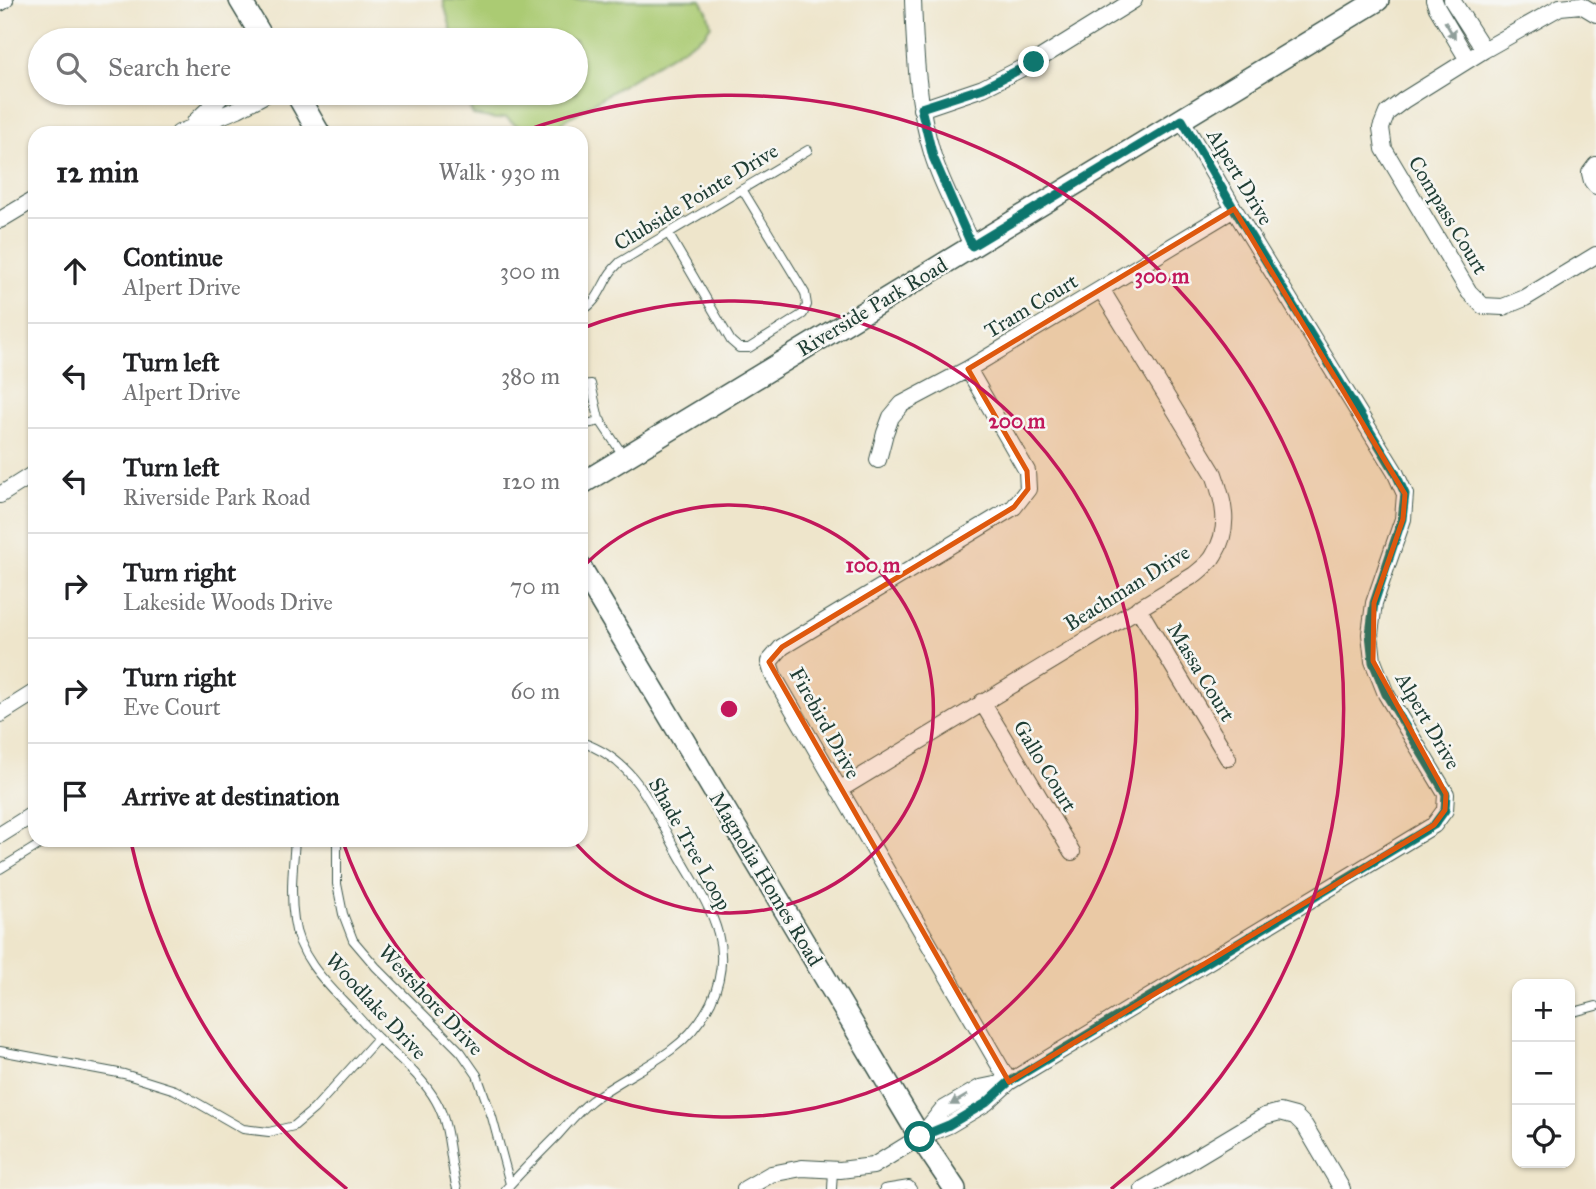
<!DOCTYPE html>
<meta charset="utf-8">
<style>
:root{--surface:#fff;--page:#f6f6f6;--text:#202124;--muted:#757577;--line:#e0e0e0}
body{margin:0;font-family:"IM FELL Great Primer",serif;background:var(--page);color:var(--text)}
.controls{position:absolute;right:21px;bottom:21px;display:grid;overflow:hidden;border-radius:14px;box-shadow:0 2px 5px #0004}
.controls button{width:63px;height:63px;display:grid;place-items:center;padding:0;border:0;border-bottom:2px solid var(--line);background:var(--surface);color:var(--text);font:35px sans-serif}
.stop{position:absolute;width:21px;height:21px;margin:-16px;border:5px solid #0f766e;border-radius:50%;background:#fff}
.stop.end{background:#0f766e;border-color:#fff;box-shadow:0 2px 7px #0008}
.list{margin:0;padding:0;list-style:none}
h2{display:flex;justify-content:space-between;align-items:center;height:91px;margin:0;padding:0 28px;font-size:30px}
h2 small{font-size:23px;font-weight:400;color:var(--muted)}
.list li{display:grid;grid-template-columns:46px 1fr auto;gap:21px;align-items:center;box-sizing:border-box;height:105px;padding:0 28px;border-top:2px solid var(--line)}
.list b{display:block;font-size:26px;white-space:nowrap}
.list p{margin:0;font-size:23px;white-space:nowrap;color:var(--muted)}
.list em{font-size:23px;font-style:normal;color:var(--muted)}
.icon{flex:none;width:38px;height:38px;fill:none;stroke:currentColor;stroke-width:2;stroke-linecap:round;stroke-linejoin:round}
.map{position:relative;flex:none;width:1596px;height:1189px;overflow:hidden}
.search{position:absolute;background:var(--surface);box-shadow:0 2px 5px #0004;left:28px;top:28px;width:560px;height:77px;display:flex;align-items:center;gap:18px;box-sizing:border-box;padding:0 24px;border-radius:38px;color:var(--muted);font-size:26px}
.panel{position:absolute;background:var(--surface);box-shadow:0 2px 5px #0004;left:28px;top:126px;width:560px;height:721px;border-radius:21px}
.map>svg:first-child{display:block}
</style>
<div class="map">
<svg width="1596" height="1189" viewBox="0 0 1596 1189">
<rect width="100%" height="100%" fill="#f6f6f2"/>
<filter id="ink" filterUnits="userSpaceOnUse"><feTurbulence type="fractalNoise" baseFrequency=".0143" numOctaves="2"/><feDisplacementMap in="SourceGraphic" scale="14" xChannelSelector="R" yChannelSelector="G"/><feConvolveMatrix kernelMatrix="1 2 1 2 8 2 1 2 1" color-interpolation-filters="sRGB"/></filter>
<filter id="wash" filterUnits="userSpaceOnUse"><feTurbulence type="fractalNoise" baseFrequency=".00686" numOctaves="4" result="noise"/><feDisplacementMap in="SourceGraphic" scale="28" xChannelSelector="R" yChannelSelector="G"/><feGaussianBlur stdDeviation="1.57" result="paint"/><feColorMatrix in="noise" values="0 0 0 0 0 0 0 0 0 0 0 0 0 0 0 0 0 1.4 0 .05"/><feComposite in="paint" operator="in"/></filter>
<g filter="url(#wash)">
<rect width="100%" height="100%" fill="#eee5cb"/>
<!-- green -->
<path fill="#abcb73" stroke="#658454" stroke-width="2" d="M443,0H701L707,11L711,25L704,35L549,130C532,131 519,130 506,117L496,119L473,115L468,103L450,105L446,93H576V40H454Z"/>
</g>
<g filter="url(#ink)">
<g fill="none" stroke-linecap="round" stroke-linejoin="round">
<defs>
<path id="lane" d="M343,40L357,31
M668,233L731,341L739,348H749L803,314L807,305L805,293L742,189
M581,311C597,303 600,290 609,275C612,270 616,266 620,262L808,150
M581,385L591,384L599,419L623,455
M581,425L601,421
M295,840C293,867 290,893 294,920C298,956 326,983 350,1008C361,1020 371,1032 383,1043C402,1061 423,1078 436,1101C451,1127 449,1161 457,1189
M337,840V884L343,914L353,940L376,967L461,1052L477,1075L492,1117L510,1184
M0,869L47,840
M1570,1013L1596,1006
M0,1051L124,1074L175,1090L243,1129L269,1132L294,1126L314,1109L378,1038
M506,1189C522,1171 540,1153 557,1136C568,1124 578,1111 591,1101C616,1082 645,1069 671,1050C689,1037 701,1022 711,1002C739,941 704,901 676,850C651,805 635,760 581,742
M832,1189L833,1170
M884,1189L909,1185L912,1189"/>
<path id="street" d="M913,0C915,53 917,105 933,156C942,185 960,217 972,246
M1434,0L1437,8L1468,60
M1452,0L1484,50
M0,3L5,0
M1596,14L1581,5L1560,7L1484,50L1404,100L1387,113L1381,128L1384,149L1469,292L1483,306L1503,307L1525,298L1596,255
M921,109L983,88L1034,62L1134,0
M195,122L225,93
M179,133L238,109L268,93
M1596,165L1590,173L1592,181L1596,186
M0,220L35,199
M968,369L1027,471L1028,489L1014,507L782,647L769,662L773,675L1009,1082
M878,460L885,433L891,417L902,404L968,369L1234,209
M0,495L35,473
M1138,608L1228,758
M982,702L1072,852
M0,714L35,692
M839,790L1194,575C1201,569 1210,563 1214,555C1231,527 1224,502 1214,474L1101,289
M0,835L35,813
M922,1135L942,1110L980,1088L1009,1082
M745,1189L771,1174L802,1168L840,1170L873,1166L920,1137L949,1125L986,1103L1009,1082L1434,825L1445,810L1446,794L1386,694L1373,661L1370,634L1374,603L1403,519L1405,494L1395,472L1234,209L1182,120
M1143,1189L1265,1116L1280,1112L1295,1116L1305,1126L1342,1189"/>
<path id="secondary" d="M240,0L264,40
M296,93L319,133
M581,484L1378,0
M581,568L920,1137L955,1189"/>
</defs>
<!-- lane casing -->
<use href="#lane" stroke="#3e564b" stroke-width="10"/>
<!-- street casing -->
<use href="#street" stroke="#3e564b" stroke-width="18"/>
<!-- secondary casing -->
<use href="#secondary" stroke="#3e564b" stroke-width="24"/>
<!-- lane -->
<use href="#lane" stroke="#fff" stroke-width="8"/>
<!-- street -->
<use href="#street" stroke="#fff" stroke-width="16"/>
<!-- secondary -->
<use href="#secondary" stroke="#fff" stroke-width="21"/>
</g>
<!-- one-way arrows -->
<defs><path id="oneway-solid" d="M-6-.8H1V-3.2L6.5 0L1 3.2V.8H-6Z" transform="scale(1.75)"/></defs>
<g fill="#8f9e9a">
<use href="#oneway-solid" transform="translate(1450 30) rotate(59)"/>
<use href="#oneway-solid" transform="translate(959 1100) rotate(150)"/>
</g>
</g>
<g fill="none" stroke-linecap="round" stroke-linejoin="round" filter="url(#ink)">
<!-- route -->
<path stroke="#0f766e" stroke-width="9" d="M920,1137L949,1125L986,1103L1009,1082L1434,825L1445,810L1446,794L1386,694L1373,662L1370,634L1374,603L1402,519L1405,494L1395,472L1234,209L1182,120L972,246L933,157L921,108L983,88L1034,62"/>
</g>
<!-- marked area -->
<path fill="#de580e" fill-opacity="0.2" stroke="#de580e" stroke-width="5" stroke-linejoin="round" d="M1234,209L1405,494L1403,519L1374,603L1373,661L1446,794L1445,810L1434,825L1009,1082L769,662L782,647L1014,507L1028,489L1027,471L968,369Z"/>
<!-- distance rings -->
<g fill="none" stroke="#c2185b" stroke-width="3.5">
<path d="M581 569A204 204 0 1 1 573 840"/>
<path d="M583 328A408 408 0 1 1 343 842"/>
<path d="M347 1189A613 613 0 0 1 131 842M519 133A613 613 0 0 1 1111 1189"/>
</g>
<g text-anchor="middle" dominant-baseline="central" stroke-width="5" stroke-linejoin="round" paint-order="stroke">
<!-- street labels -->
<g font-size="21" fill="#1f3d34" stroke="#f6f6f2">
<text transform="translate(1240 177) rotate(59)">Alpert Drive</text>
<text transform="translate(696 197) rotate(-31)">Clubside Pointe Drive</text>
<text transform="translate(1448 215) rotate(59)">Compass Court</text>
<text transform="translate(1031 306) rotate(-31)">Tram Court</text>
<text transform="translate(872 307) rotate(-31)">Riverside Park Road</text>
<text transform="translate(1127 588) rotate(-32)">Beachman Drive</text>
<text transform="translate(1201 672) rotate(59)">Massa Court</text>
<text transform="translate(1428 721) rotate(60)">Alpert Drive</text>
<text transform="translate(825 723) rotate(61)">Firebird Drive</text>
<text transform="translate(1045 766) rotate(59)">Gallo Court</text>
<text transform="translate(690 844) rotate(61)">Shade Tree Loop</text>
<text transform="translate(766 879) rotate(59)">Magnolia Homes Road</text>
<text transform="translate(431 1000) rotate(47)">Westshore Drive</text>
<text transform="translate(376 1006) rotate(47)">Woodlake Drive</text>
</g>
</g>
<circle cx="729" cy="709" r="10" fill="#c2185b" stroke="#f6f6f2" stroke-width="3.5"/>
<g font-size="21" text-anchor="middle" font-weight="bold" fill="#c2185b" stroke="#f6f6f2" stroke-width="5" stroke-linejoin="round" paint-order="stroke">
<text x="1162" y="283">300 m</text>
<text x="1017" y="428">200 m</text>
<text x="873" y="572">100 m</text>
</g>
</svg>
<div class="controls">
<button>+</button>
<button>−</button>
<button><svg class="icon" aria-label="locate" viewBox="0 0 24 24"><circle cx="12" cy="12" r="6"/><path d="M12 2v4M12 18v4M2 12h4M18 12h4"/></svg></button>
</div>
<div class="stop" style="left:920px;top:1137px"></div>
<div class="stop end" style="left:1034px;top:62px"></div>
<div class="search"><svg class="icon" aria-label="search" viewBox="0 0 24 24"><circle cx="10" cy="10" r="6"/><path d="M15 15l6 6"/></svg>Search here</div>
<section class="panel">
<h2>12 min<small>Walk · 930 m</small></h2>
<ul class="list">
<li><svg class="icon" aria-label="ahead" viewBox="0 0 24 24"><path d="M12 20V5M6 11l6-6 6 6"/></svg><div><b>Continue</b><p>Alpert Drive</p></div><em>300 m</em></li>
<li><svg class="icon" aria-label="left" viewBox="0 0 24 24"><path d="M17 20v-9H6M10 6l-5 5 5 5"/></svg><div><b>Turn left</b><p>Alpert Drive</p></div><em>380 m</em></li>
<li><svg class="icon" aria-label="left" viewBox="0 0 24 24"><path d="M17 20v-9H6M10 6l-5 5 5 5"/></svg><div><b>Turn left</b><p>Riverside Park Road</p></div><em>120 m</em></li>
<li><svg class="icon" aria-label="right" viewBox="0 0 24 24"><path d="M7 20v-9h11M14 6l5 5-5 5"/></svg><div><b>Turn right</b><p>Lakeside Woods Drive</p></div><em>70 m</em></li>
<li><svg class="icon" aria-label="right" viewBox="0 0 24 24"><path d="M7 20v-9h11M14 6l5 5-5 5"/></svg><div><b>Turn right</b><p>Eve Court</p></div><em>60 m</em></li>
<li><svg class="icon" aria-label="arrive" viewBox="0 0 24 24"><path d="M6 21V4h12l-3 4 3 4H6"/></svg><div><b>Arrive at destination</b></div></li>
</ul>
</section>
</div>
